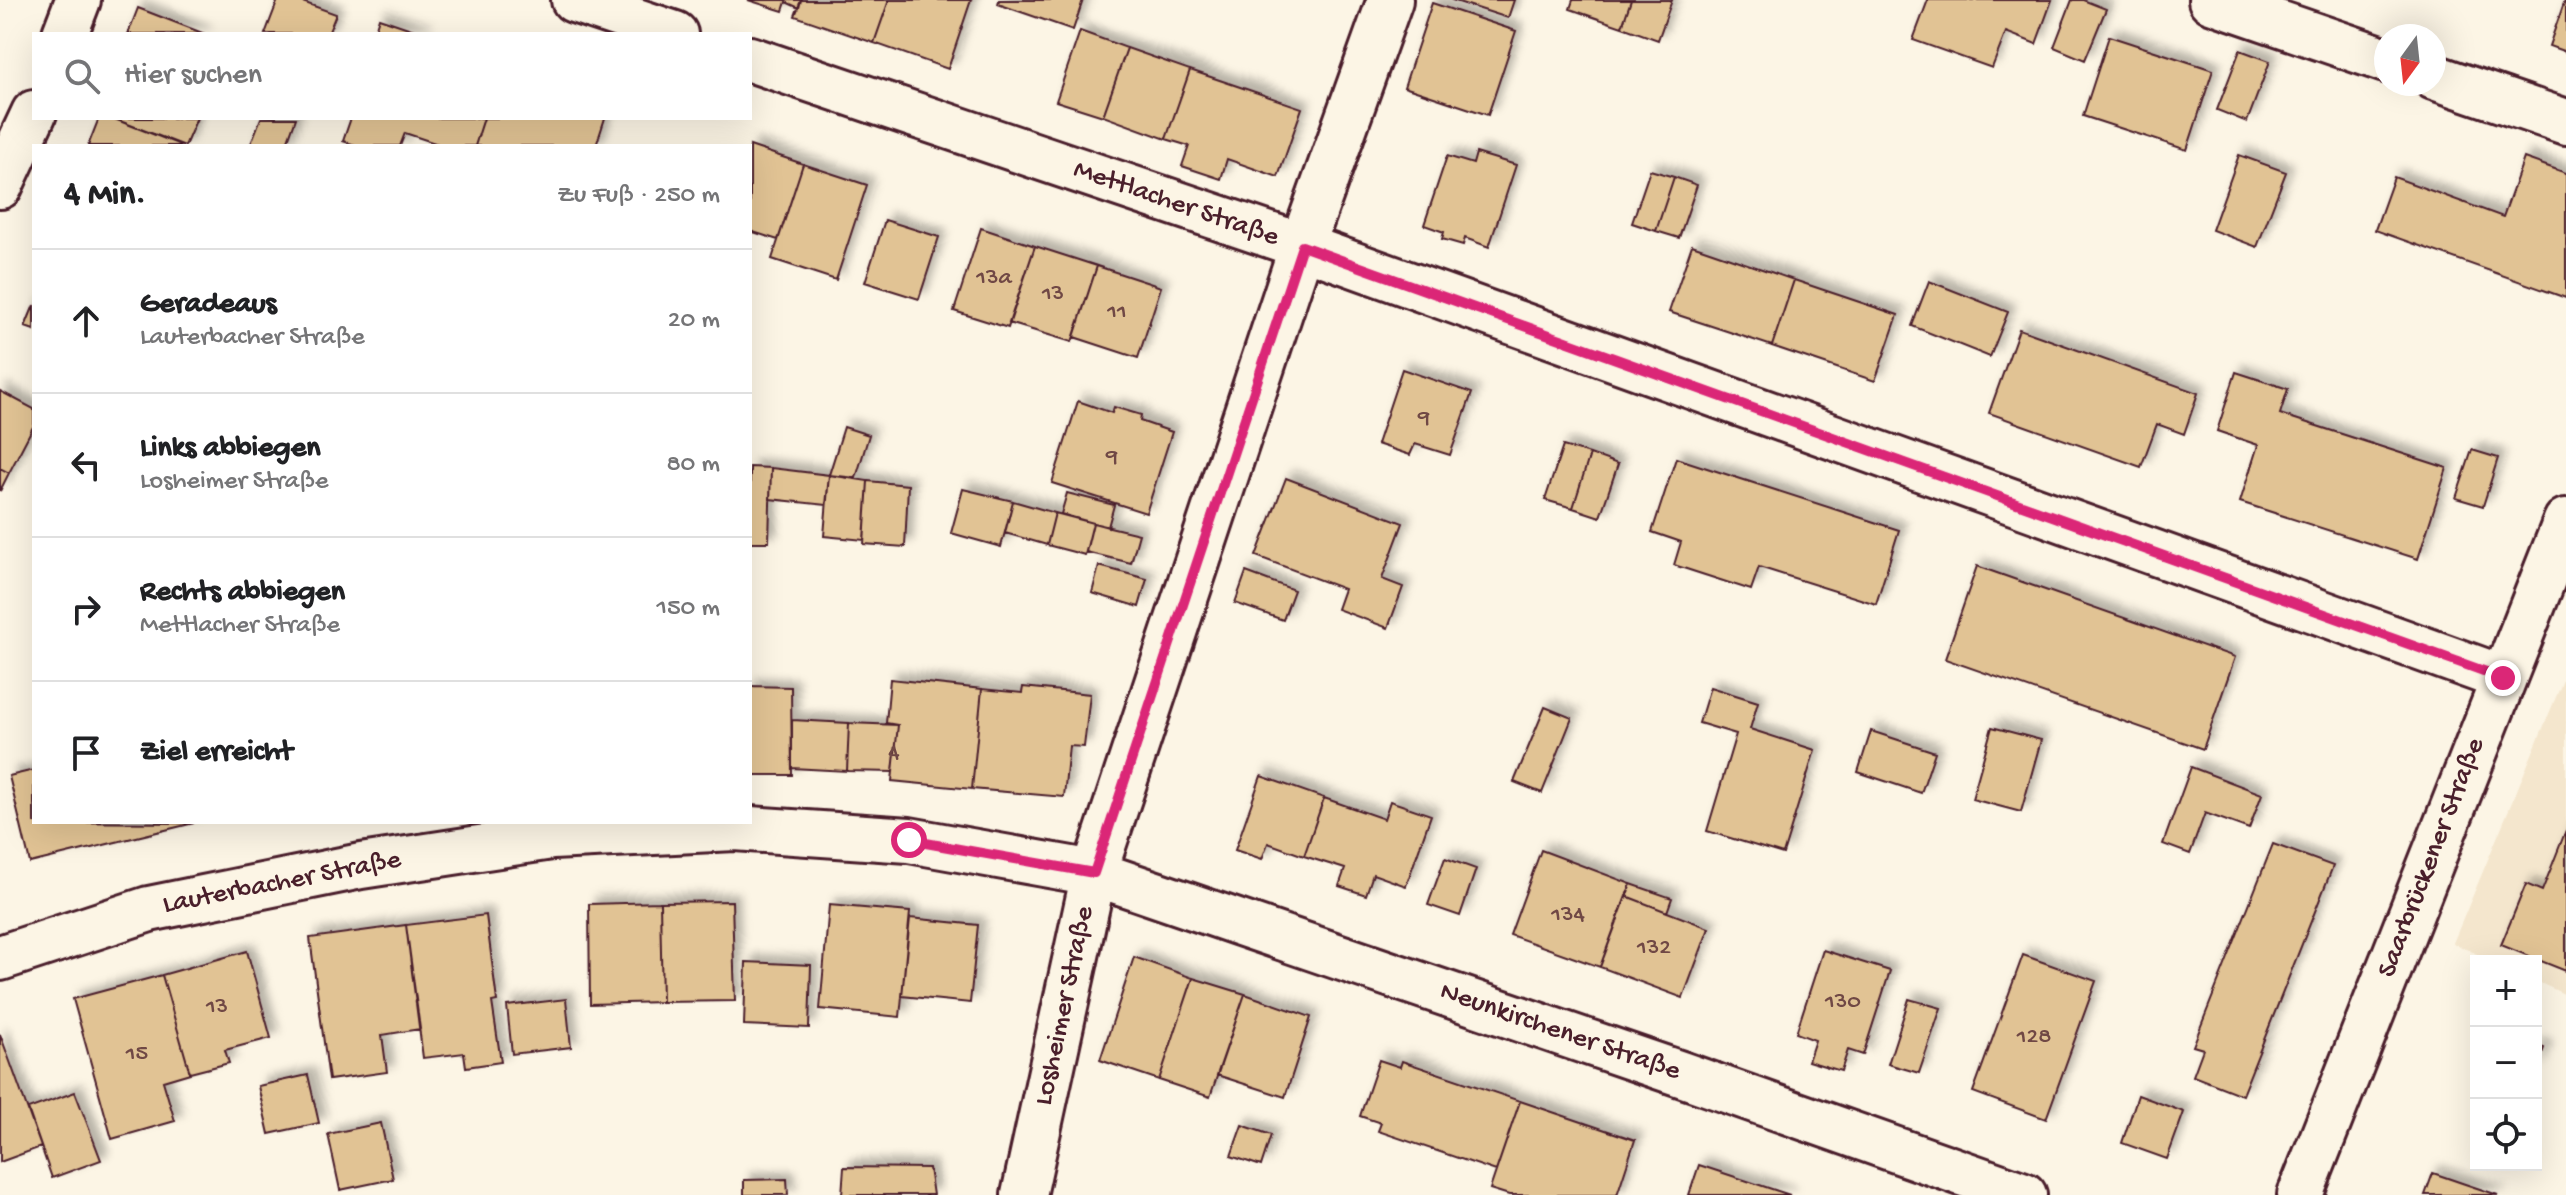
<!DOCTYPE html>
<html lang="de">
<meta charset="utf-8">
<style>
:root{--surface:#fff;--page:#f2f2f2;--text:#202124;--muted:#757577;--line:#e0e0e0}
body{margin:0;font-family:"Gochi Hand",sans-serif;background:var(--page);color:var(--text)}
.controls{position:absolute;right:24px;bottom:24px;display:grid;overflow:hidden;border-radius:0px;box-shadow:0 8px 32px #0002}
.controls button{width:72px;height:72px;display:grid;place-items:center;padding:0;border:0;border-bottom:2px solid var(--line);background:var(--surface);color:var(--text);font:40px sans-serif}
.compass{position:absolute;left:2374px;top:24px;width:72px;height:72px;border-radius:50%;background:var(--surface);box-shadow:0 8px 32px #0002;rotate:195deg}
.stop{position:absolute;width:24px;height:24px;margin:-18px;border:6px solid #db2777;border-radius:50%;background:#fff}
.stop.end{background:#db2777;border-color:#fff;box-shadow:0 2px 8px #0008}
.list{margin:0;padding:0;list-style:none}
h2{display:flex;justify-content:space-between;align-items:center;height:104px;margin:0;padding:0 32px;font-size:34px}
h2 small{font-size:26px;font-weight:400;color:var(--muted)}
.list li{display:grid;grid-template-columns:52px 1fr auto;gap:24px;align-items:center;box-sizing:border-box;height:144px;padding:0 32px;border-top:2px solid var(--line)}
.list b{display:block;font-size:30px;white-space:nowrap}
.list p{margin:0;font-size:26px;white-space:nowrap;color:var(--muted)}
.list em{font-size:26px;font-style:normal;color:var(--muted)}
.icon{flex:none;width:44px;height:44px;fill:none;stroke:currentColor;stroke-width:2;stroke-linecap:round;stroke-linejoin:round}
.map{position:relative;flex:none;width:2566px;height:1195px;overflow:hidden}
.search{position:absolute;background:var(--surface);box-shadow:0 8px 32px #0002;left:32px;top:32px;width:720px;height:88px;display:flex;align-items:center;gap:20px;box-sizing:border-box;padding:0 28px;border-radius:0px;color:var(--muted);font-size:30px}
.panel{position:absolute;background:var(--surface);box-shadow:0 8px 32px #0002;left:32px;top:144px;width:720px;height:680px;border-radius:0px}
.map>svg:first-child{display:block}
</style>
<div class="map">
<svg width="2566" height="1195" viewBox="0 0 2566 1195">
<defs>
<filter id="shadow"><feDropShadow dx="7" dy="-7" stdDeviation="4" flood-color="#0004"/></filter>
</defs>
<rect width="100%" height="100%" fill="#fcf5e5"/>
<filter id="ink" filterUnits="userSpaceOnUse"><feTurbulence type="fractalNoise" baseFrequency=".0125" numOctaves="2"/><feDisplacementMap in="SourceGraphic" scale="16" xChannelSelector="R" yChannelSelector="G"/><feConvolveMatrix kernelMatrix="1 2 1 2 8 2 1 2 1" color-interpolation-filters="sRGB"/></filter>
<g filter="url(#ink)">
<!-- built -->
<path fill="#f4e6cd" d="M2566,673V995L2536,981V961H2492L2453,943Z"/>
<!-- building -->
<path fill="#e1c394" stroke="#4a1f2b" stroke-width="2" filter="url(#shadow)" d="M278,0H297L336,14L328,34H265Z
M748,0H801L799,8L786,2L783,11Z
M801,0H889L874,43L795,16Z
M889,0H971L948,69L874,43Z
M999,0H1083L1073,30L998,4Z
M1452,0H1514L1508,18Z
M1573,0H1631L1622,27L1570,9Z
M1631,0H1672L1658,40L1622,27Z
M1928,0H2052L2036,44L2006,32L1992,68L1913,40Z
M2072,0H2083L2106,9L2085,60L2054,47Z
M2565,0H2566V52L2549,46Z
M1432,3L1516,31L1488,115L1404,87Z
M138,8L205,34H128Z
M379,18L426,34H374Z
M1080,31L1127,48L1103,116L1056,101Z
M2109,36L2213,70L2187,150L2083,116Z
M1127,48L1190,70L1166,139L1103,116Z
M2240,50L2270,61L2247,122L2217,110Z
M1190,70L1302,108L1278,177L1227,159L1221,179L1182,166L1189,146L1166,139Z
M99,118H112L183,146H88Z
M112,118H197L185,146Z
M261,118H296L286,146H250Z
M351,118H484L475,146H444L405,133L400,146H358L343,141Z
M484,118H605L596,146H475Z
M750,146L803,164L778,240L750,231Z
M1476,153L1516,165L1489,247L1465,238L1463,245L1442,239L1444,232L1424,225L1447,156L1473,164Z
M2239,155L2286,172L2257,247L2212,230Z
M2524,158L2566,173V298L2375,230L2394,177L2503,217Z
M803,164L867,185L836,280L772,259Z
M1650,170L1674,177L1656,231L1632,223Z
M1674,177L1697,185L1679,238L1656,231Z
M885,220L939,237L919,299L865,282Z
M981,228L1035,246L1008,328L954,311Z
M1692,245L1794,280L1772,346L1669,312Z
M1035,246L1097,266L1072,342L1009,323Z
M1097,266L1161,287L1138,358L1074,337Z
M1794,280L1898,315L1875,381L1772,346Z
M1929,281L2008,312L1990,357L1912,326Z
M34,305V330L25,327Z
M2019,329L2198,393L2184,434L2157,424L2141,467L1989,413Z
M1402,369L1472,393L1450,455L1415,444L1410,455L1377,444Z
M2236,372L2288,389L2280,414L2447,468L2418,559L2240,502L2258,445L2217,431Z
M0,391L34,409V425L9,473L0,468Z
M1078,401L1112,413L1114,407L1141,415L1140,421L1172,432L1146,513L1052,483Z
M844,427L869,435L856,478L829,475Z
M1563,446L1590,454L1573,508L1545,500Z
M2472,450L2498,458L2483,506L2456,498Z
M1590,454L1618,464L1600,517L1573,508Z
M1676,458L1899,530L1876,604L1759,567L1751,590L1674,565L1681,542L1652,532Z
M750,467L771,468L769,542H750Z
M0,468L9,473L0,491Z
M771,468L829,475L826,505L770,499Z
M829,475L868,481L864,540L824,536Z
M1286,478L1403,523L1382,579L1403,587L1388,628L1337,609L1344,589L1256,556Z
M868,481L908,485L905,547L864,544Z
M963,489L1013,501L1001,547L951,533Z
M1067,493L1114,505L1108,527L1061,514Z
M1013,501L1055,513L1047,545L1005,533Z
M1055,513L1093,523L1085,555L1047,545Z
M1093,523L1139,534L1131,563L1086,552Z
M1099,566L1147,579L1139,607L1092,593Z
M1977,566L2235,657L2203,749L1945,659Z
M1246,572L1294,590L1283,620L1235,603Z
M890,679L982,689L972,789L892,781L898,725L886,723Z
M750,686L791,687L792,775H750Z
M1023,687L1090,694L1084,747L1069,746L1064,797L972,789L982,689L1022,693Z
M1710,687L1758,702L1750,729L1815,750L1783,854L1707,831L1736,734L1699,723Z
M1545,707L1572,718L1542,793L1514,782Z
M792,720L849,723L847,771L792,768Z
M849,723L898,725L893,772L847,771Z
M1992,727L2041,740L2021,812L1972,799Z
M1871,731L1935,752L1921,793L1858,772Z
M2191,767L2262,794L2249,829L2205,813L2190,854L2163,844Z
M34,770V822L194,823L30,863L9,776Z
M1261,776L1324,798L1304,856L1268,843L1262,859L1235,850Z
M1324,798L1384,819L1390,801L1431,815L1406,886L1373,874L1366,895L1339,886L1345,869L1304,856Z
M2566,830V971L2501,945L2526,884L2542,891Z
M2273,844L2333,866L2242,1095L2193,1076L2203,1049L2193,1046Z
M1541,850L1631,884L1600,967L1510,935Z
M1445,858L1476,869L1460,916L1428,905Z
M1631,884L1672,898L1667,912L1626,896Z
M1626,896L1709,928L1683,998L1600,967Z
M732,901L735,1001L662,1002L660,902Z
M660,902L662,1002L590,1004L589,904Z
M829,905L910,912L900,1017L820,1009Z
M486,915L497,1001L492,1002L501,1062L466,1067L464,1053L423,1058L406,925Z
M910,918L978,925L970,1003L902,996Z
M406,925L420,1029L382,1035L387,1072L329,1080L310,938Z
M1823,950L1890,971L1863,1055L1848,1050L1841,1071L1808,1061L1815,1040L1796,1033Z
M247,951L271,1038L225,1050L229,1063L190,1073L162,975Z
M2023,955L2096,981L2046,1119L1973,1092Z
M1134,957L1193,978L1159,1080L1100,1060Z
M746,962L811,965L809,1028L744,1025Z
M162,975L190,1073L163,1081L175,1121L112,1139L73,999Z
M1193,978L1245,994L1210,1097L1159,1080Z
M1245,994L1311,1017L1285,1097L1217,1075Z
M566,999L571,1047L512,1054L507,1006Z
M1909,999L1941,1008L1919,1073L1888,1064Z
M0,1034L41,1147L0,1162Z
M2536,1045L2544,1048L2536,1071Z
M1379,1060L1400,1067L1402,1061L1520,1101L1496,1171L1378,1131L1381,1123L1360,1116Z
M308,1075L319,1123L269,1134L258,1086Z
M75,1092L101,1160L52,1178L28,1109Z
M2138,1095L2184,1112L2167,1159L2122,1143Z
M1520,1101L1635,1140L1617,1195H1509L1490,1189Z
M381,1123L393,1179L340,1190L328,1134Z
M1242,1125L1271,1135L1261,1166L1231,1156Z
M1699,1165L1790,1195H1689Z
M844,1167L929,1168L933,1195H842Z
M2433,1173L2465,1184L2498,1195H2425Z
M787,1179L788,1195H744V1180Z"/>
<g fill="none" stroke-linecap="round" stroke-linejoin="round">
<defs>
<path id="street" d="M574,0L675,34
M2211,0L2386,60
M65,34L78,0
M750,59L1302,246L2503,678
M2434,77L2566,122
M0,186L34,113
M0,958L149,909L361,866L552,837L735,828L909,840L1094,873L1681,1074L2024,1195
M1024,1195L1094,873L1302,246L1390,0"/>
<path id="secondary" d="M2300,1195L2566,521"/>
</defs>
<!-- street casing -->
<use href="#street" stroke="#4a1f2b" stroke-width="50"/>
<!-- secondary casing -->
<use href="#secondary" stroke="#4a1f2b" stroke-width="50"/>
<!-- street -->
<use href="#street" stroke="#fcf5e5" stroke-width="44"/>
<!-- secondary -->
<use href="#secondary" stroke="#fcf5e5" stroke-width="44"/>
</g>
</g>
<g fill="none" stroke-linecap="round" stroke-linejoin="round" filter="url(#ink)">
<!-- route -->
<path stroke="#db2777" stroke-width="10" d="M909,840L1094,873L1302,246L2503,678"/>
</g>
<g text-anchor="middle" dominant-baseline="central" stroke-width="6" stroke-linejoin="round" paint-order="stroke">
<!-- number labels -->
<g font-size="24" fill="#704845">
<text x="994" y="278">13a</text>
<text x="1053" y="294">13</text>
<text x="1117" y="312">11</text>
<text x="1424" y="418">9</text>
<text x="1112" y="457">9</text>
<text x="894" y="753">4</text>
<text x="1568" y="915">134</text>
<text x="1654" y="948">132</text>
<text x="1843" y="1002">130</text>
<text x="217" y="1007">13</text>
<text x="2034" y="1037">128</text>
<text x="137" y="1054">15</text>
</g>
<!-- street labels -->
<g font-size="28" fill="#4a1f2b" stroke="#fcf5e5">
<text transform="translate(1176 204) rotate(19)">Mettlacher Straße</text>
<text transform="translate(2432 858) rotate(-69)">Saarbrückener Straße</text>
<text transform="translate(282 883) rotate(-11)">Lauterbacher Straße</text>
<text transform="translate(1065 1006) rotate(-78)">Losheimer Straße</text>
<text transform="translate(1560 1032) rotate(19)">Neunkirchener Straße</text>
</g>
</g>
</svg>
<div class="controls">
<button>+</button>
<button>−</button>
<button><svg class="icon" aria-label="locate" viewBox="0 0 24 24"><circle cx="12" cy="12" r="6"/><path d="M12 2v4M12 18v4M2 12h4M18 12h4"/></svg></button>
</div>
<svg class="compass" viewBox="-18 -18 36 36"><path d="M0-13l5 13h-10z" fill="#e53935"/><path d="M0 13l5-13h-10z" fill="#757577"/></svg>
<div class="stop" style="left:909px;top:840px"></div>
<div class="stop end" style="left:2503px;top:678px"></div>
<div class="search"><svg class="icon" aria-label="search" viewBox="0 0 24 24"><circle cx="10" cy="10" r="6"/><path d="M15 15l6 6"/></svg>Hier suchen</div>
<section class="panel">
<h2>4 Min.<small>Zu Fuß · 250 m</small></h2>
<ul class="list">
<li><svg class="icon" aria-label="ahead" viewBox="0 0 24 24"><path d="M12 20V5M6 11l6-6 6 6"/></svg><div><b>Geradeaus</b><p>Lauterbacher Straße</p></div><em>20 m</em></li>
<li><svg class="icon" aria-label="left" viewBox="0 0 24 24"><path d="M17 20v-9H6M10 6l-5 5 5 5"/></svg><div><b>Links abbiegen</b><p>Losheimer Straße</p></div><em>80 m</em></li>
<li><svg class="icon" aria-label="right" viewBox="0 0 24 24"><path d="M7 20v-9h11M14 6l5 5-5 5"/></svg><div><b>Rechts abbiegen</b><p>Mettlacher Straße</p></div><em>150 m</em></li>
<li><svg class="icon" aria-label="arrive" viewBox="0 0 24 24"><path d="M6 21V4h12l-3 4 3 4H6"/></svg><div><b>Ziel erreicht</b></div></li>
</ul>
</section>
</div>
